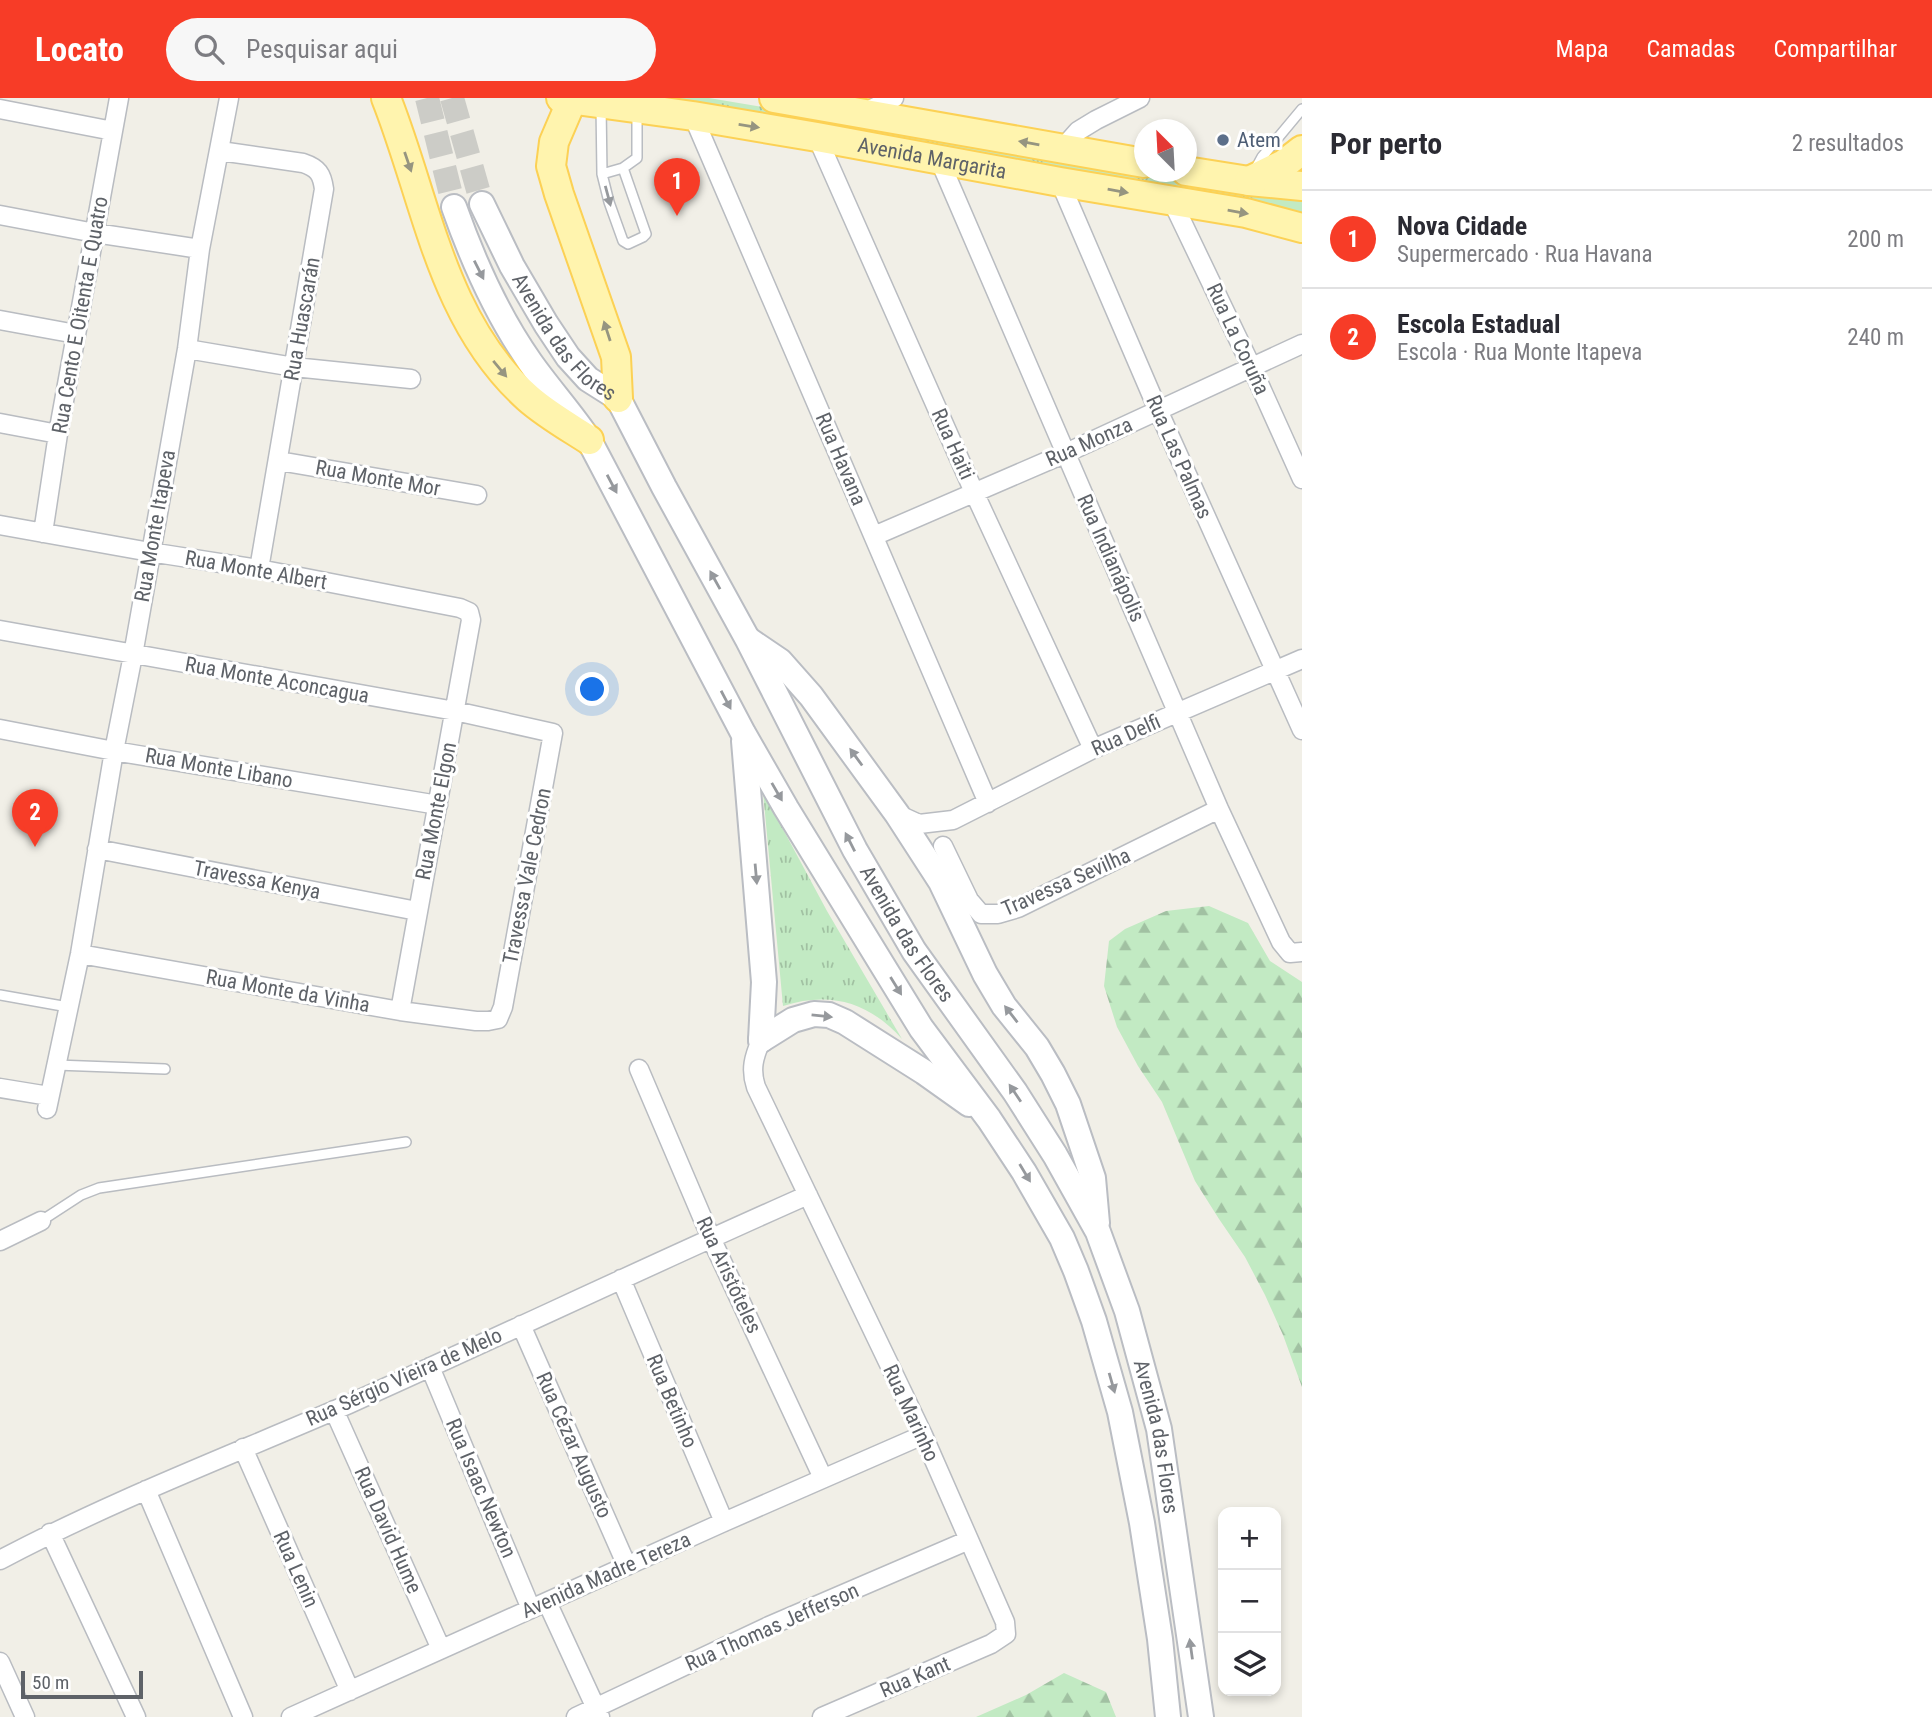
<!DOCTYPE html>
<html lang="pt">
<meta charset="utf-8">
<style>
:root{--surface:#fff;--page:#f7f7f7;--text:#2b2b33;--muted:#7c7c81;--line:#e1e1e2;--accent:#f73c27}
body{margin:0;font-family:"Roboto Condensed",sans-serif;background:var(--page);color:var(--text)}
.controls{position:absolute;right:21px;bottom:21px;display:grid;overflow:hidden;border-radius:14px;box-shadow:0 4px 10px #0003}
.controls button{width:63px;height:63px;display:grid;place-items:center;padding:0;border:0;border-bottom:2px solid var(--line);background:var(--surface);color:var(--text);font:35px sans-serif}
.compass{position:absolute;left:1134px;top:21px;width:63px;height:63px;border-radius:50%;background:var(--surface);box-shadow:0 4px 10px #0003;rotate:336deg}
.scale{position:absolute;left:21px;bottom:18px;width:122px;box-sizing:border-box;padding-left:7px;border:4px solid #5e6268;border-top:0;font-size:19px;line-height:24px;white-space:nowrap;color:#5e6268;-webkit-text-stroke:5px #fff;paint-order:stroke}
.you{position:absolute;left:593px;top:592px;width:24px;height:24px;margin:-18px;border:5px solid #fff;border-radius:50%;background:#1a73e8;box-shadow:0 0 0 10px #1a73e833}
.badge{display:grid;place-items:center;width:46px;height:46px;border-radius:50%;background:var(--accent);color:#fff;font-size:23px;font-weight:700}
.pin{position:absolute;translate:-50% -58px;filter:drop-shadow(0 2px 4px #0008)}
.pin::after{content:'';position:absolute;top:37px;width:24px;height:21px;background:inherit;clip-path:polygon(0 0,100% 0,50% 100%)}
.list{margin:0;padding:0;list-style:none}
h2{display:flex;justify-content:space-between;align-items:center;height:91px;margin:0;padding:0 28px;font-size:30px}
h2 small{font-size:23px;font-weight:400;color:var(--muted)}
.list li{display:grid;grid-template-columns:46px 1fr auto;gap:21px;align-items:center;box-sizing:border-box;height:98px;padding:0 28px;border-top:2px solid var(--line)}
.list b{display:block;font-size:26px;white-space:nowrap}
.list p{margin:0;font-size:23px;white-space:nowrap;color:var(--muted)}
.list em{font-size:23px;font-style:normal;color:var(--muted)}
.icon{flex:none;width:38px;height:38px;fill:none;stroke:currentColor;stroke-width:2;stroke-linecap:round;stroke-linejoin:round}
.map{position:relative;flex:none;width:1302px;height:1619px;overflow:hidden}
header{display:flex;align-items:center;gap:42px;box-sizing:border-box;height:98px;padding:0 35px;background:var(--accent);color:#fff}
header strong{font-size:33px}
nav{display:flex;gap:38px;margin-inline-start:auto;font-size:24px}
.search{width:490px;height:63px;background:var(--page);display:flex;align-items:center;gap:18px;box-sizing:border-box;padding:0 24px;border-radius:38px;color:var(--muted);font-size:26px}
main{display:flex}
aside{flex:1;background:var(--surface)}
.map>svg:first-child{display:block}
</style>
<header>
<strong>Locato</strong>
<div class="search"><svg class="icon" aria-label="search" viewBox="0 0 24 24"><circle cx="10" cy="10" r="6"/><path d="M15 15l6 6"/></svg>Pesquisar aqui</div>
<nav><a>Mapa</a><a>Camadas</a><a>Compartilhar</a></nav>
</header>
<main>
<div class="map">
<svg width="1302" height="1619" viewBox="0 0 1302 1619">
<defs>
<pattern id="grass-tufts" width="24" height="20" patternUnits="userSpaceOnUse" patternTransform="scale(1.75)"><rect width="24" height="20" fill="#c2eac3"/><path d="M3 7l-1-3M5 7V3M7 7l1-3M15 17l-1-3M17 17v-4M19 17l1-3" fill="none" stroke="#a1c1a2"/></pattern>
<pattern id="forest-firs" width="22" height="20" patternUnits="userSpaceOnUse" patternTransform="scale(1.75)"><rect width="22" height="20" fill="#c2eac3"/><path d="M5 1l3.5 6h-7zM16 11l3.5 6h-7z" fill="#a1c1a2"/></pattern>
</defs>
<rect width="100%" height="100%" fill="#f1efe7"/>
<!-- grass -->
<path fill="url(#grass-tufts)" d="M636,0H709L1028,54L1277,100L1302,101V119Z
M763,694L827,813L902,941C869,904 830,893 783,908Z"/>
<!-- forest -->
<path fill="url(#forest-firs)" d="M1209,808L1248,825L1270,863L1302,884V1289L1283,1237L1265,1197L1245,1159L1219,1121L1195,1083L1162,1004L1138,968L1117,929L1104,888L1109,843L1125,831L1166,813Z
M1064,1575L1106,1594L1116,1619H976L1026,1597Z"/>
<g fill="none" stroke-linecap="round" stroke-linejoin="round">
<!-- secondary-tunnel -->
<path stroke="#ccccc7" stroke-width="24" stroke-dasharray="24 12" stroke-linecap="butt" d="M427,0L454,109
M452,0L482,106"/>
<defs>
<path id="service" d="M601,7L602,76L609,104L623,143L628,146L643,139L646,136L623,70
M1256,70L1262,59L1302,11
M602,76L623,70L637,60V14
M0,897L68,909
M56,967L165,971
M41,1123L81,1097L99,1090L406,1044"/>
<path id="minor" d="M0,11L113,33
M863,15L894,0
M693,18L988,705
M817,39L974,394L1093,651
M1062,51L1078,33L1096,22L1140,0
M220,53L303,65C318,70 322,76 324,91L259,471
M939,61L1219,711L1281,844L1290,855L1302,854
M1060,84L1158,312L1302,632
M1172,103L1252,270L1302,381
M0,117L95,135L200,151
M0,222L76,236
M187,251L294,269L411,281
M0,325L58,336
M279,363L477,397
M0,427L150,454L259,471L460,510L469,514L471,522L400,913
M43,435L58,336L119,0
M874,438L1066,355L1302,246
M0,532L455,613L553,635L503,909L498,921L488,923H476L400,913L80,856
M0,631L114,653L438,707
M897,716L919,726L953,722L1093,651L1302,561
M943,748L969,802L981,816H998L1018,810L1219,711
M97,751L417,813
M761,942C754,959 750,971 756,989L923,1337L1005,1524L1006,1536L991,1546L822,1619
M639,971L711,1140L823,1380
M0,990L49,998
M47,1011L80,856L114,653L133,557L187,251L200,151L229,0
M0,1143L41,1123
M621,1181L724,1424
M521,1227L627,1468
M430,1269L531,1511
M334,1312L441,1551
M243,1350L350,1593
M146,1392L243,1619
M50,1435L136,1619
M0,1462C113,1402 232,1357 349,1306C503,1237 654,1165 808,1097
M547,1504L600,1619
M0,1564L25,1619
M291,1619L724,1424L923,1337
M576,1619L769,1528L969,1442"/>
<g id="secondary">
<path id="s1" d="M482,106L512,168L546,226L568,259L588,281L618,300L664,389L748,542L855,752L914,853L1015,994L1055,1057L1098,1134L1127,1213L1159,1331L1201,1619"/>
<path d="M454,109C473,163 497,217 530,264C549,291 571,315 589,342L743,635L786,710L921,930L989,1021L1024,1074L1062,1140L1076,1173L1094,1223L1120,1314L1142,1425L1160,1541L1168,1619"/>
<path d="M749,542L780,563L811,598L897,716L941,784L985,876L1004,908L1037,949L1053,976L1068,1006L1093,1080L1097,1125"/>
<path d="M744,643L764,884L761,942"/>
<path d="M761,942L793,922L814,916L829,917L845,924L924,974L969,1006"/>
</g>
<g id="primary">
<path d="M386,0C427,103 441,222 528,300C546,316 569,329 589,342"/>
<path id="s2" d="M561,0L693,18L817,39L1060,84L1246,115L1302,130"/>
<path d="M774,0L1144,65"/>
<path d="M572,2L554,44L551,68L559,96L616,259L618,300"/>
<path d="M1186,73L1249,83L1302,88"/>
<path d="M1249,83L1284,66L1302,52"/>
</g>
</defs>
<!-- service casing -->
<use href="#service" stroke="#b9bcc1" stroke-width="12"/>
<!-- minor casing -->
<use href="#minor" stroke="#b9bcc1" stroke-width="21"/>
<!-- secondary casing -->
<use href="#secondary" stroke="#babdc3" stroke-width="28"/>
<!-- primary casing -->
<use href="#primary" stroke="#fcd155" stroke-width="32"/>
<!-- service -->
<use href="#service" stroke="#fff" stroke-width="9"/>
<!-- minor -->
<use href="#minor" stroke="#fff" stroke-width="18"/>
<!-- secondary -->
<use href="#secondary" stroke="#fff" stroke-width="24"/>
<!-- primary -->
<use href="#primary" stroke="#fff4ae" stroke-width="28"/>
</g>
<!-- one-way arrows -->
<defs><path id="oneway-solid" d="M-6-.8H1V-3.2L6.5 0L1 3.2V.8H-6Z" transform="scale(1.75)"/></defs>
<g fill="#969580">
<use href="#oneway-solid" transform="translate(749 28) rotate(9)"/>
<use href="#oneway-solid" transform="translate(1029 45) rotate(-170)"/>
<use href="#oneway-solid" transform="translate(408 64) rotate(71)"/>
<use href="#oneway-solid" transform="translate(1118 93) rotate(10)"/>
<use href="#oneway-solid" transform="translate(1238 114) rotate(10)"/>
<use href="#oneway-solid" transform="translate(607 233) rotate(-108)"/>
<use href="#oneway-solid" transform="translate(500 271) rotate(50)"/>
</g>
<g fill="#96999d">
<use href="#oneway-solid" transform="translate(608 98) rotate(75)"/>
<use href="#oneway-solid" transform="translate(479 172) rotate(63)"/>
<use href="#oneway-solid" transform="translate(612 386) rotate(62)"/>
<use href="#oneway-solid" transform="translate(715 482) rotate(-119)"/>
<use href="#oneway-solid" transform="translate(726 602) rotate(62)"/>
<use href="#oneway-solid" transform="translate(856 659) rotate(-126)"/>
<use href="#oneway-solid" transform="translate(777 694) rotate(60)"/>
<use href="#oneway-solid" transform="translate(850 744) rotate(-117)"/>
<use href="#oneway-solid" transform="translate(756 776) rotate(85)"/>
<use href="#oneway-solid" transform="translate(896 888) rotate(58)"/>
<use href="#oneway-solid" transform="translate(1011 916) rotate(-128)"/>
<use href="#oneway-solid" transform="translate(822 918) rotate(6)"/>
<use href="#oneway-solid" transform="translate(1015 995) rotate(-124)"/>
<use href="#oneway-solid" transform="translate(1025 1075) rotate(59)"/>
<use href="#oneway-solid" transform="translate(1112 1285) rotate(74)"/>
<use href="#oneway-solid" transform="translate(1191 1551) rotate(-98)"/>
</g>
<!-- markers -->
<circle fill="#5c6f8a" stroke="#fff" stroke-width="2.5" cx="1223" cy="42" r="7"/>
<g text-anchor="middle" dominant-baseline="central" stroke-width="6" stroke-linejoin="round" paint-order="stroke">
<!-- service labels -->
<g font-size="21" fill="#4e5e75" stroke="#fff" text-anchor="start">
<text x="1237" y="42">Atem</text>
</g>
<!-- street labels -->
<g font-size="21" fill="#5e6268" stroke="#fff">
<text stroke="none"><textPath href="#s2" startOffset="376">Avenida Margarita</textPath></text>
<text transform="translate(80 217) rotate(-80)">Rua Cento E Oitenta E Quatro</text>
<text transform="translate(302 221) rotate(-80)">Rua Huascarán</text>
<text stroke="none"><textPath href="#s1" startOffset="158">Avenida das Flores</textPath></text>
<text transform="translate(1238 241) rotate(65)">Rua La Coruña</text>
<text transform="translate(1089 344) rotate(-24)">Rua Monza</text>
<text transform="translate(953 346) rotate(66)">Rua Haiti</text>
<text transform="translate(1179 359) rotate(66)">Rua Las Palmas</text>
<text transform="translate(841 361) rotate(67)">Rua Havana</text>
<text transform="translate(378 380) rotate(10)">Rua Monte Mor</text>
<text transform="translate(155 428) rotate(-80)">Rua Monte Itapeva</text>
<text transform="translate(1111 460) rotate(66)">Rua Indianápolis</text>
<text transform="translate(256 472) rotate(10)">Rua Monte Albert</text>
<text transform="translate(277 582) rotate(10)">Rua Monte Aconcagua</text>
<text transform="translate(1126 637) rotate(-24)">Rua Delfi</text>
<text transform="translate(219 670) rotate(10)">Rua Monte Libano</text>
<text transform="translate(436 713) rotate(-79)">Rua Monte Elgon</text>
<text transform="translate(527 778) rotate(-79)">Travessa Vale Cedron</text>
<text transform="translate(257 782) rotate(11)">Travessa Kenya</text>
<text transform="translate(1066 784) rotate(-24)">Travessa Sevilha</text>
<text stroke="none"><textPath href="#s1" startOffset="850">Avenida das Flores</textPath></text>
<text transform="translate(288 893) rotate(10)">Rua Monte da Vinha</text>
<text transform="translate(729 1177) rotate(65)">Rua Aristóteles</text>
<text transform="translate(404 1279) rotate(-24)">Rua Sérgio Vieira de Melo</text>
<text transform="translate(672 1303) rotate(67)">Rua Betinho</text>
<text transform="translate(911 1315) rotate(65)">Rua Marinho</text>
<text stroke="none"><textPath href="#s1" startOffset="1418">Avenida das Flores</textPath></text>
<text transform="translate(574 1347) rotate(66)">Rua Cézar Augusto</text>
<text transform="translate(481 1390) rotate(67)">Rua Isaac Newton</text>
<text transform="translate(388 1432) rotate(66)">Rua David Hume</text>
<text transform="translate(296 1471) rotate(66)">Rua Lenin</text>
<text transform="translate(606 1477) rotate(-24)">Avenida Madre Tereza</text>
<text transform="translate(772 1529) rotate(-24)">Rua Thomas Jefferson</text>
<text transform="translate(915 1579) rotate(-23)">Rua Kant</text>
</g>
</g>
</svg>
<div class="controls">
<button>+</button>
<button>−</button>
<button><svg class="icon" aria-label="layers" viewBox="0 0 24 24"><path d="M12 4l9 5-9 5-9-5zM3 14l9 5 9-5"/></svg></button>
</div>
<svg class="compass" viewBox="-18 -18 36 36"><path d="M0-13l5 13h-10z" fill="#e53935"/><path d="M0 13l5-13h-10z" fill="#7c7c81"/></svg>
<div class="scale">50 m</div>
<div class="you"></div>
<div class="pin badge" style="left:677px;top:118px">1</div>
<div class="pin badge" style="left:35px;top:749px">2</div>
</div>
<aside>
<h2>Por perto<small>2 resultados</small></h2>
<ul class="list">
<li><span class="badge">1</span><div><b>Nova Cidade</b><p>Supermercado · Rua Havana</p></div><em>200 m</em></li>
<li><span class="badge">2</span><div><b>Escola Estadual</b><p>Escola · Rua Monte Itapeva</p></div><em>240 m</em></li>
</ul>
</aside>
</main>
